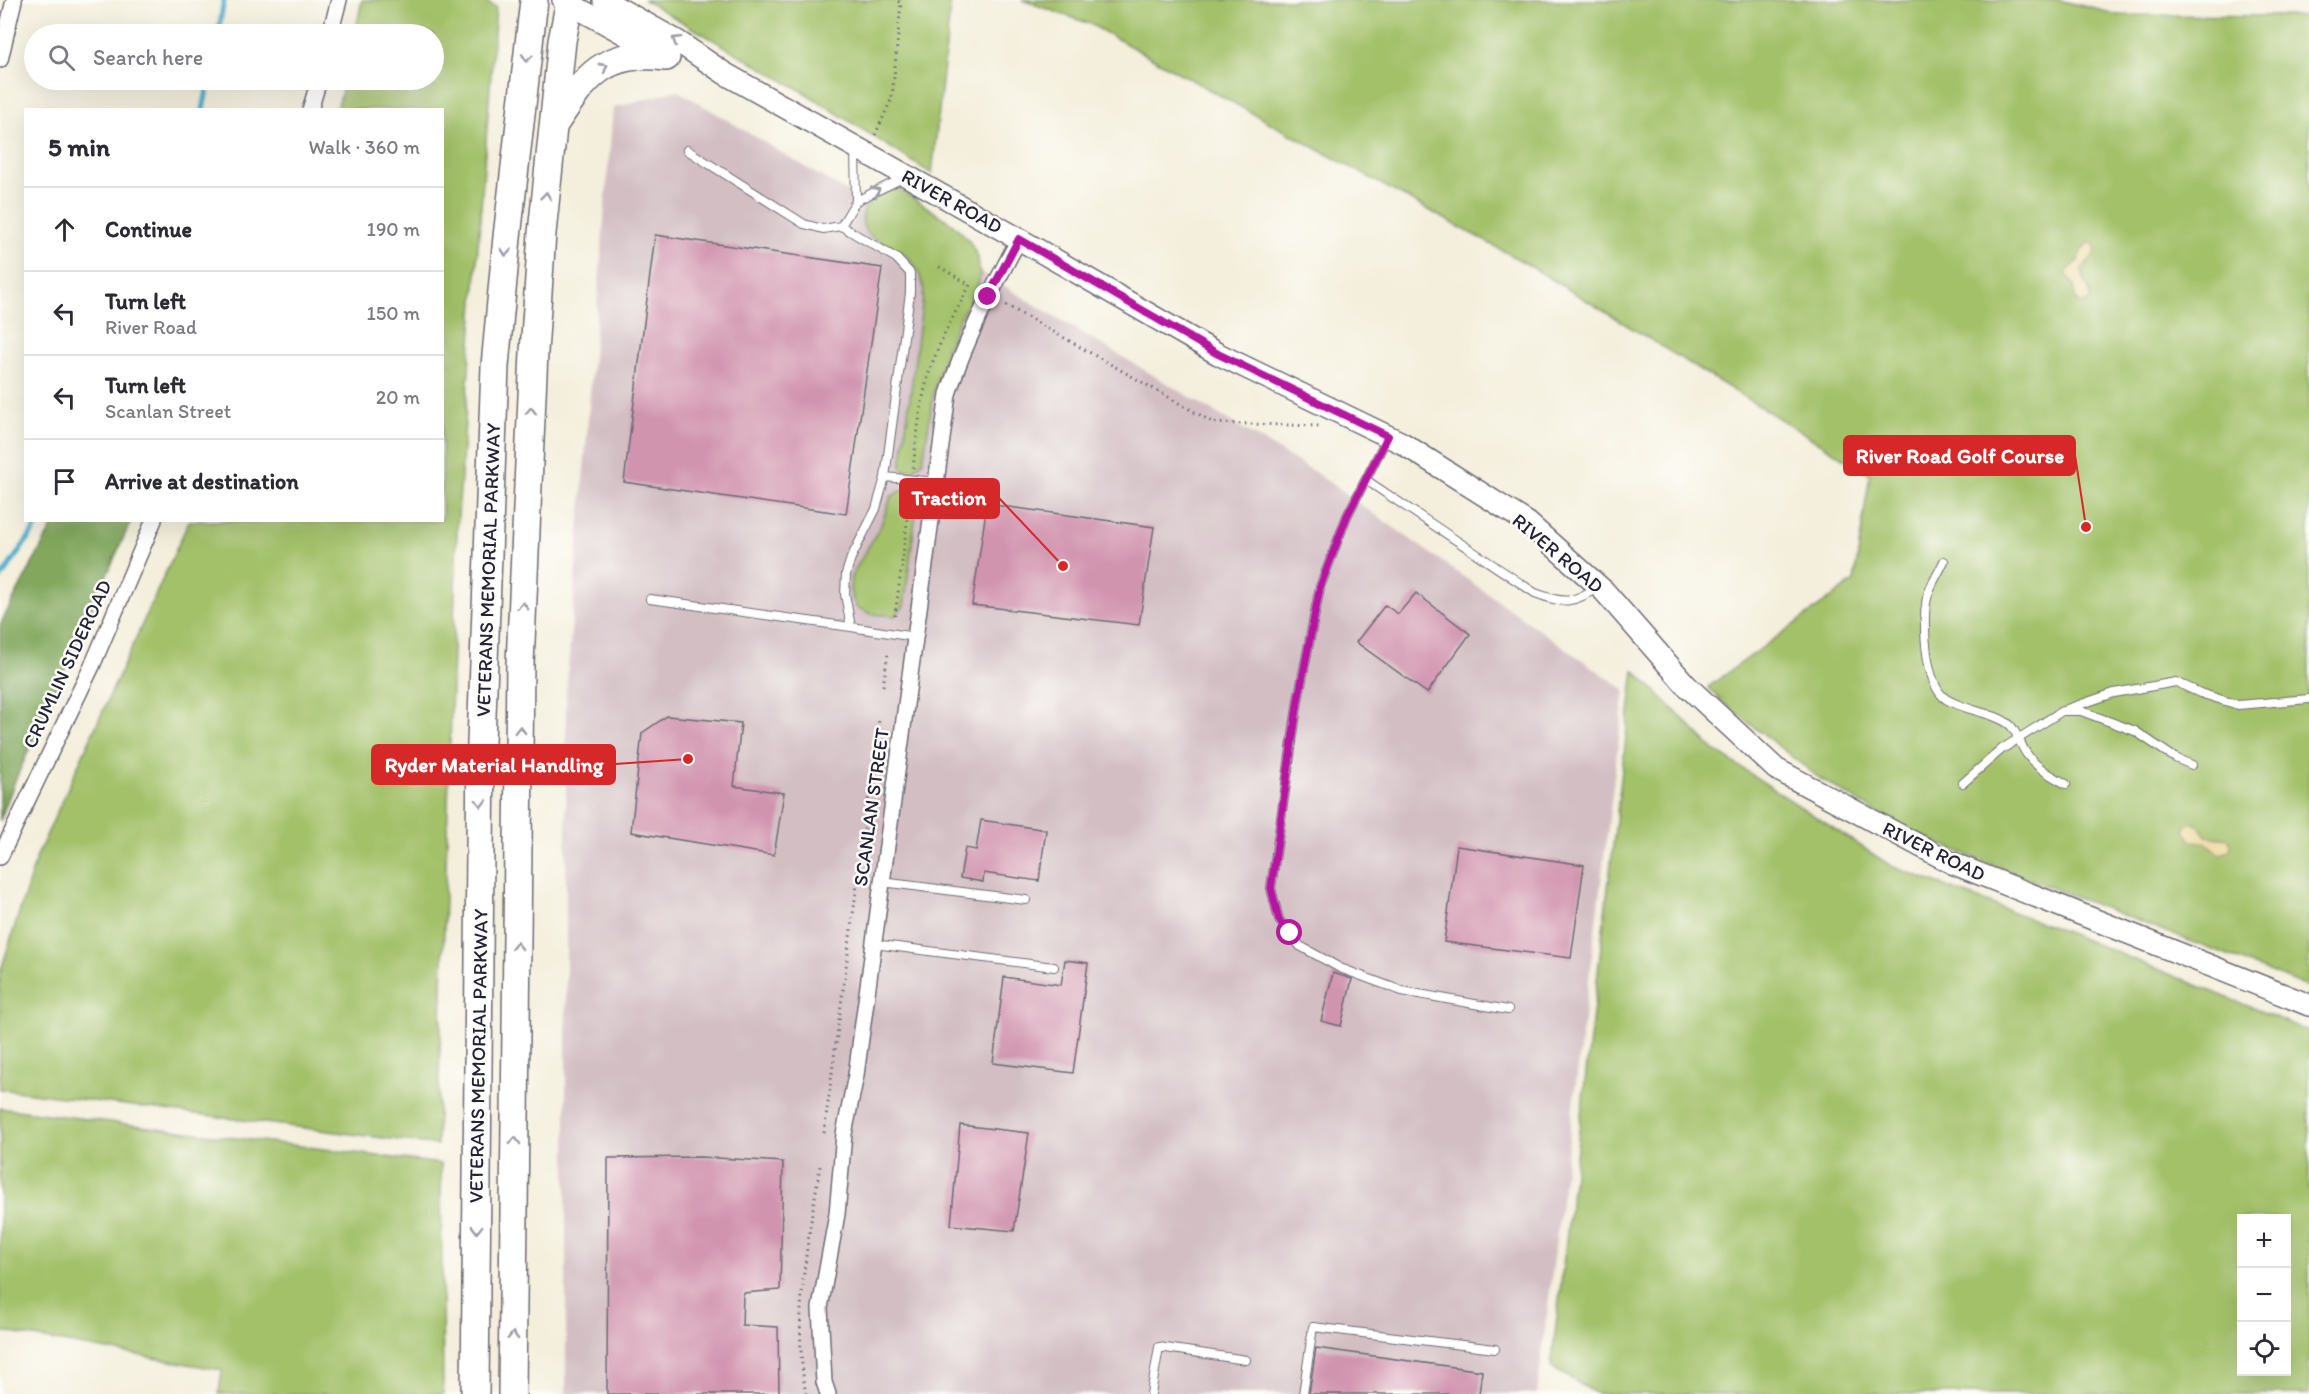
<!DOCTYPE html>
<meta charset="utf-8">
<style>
:root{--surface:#fff;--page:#f7f7f7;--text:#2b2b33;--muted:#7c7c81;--line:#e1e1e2}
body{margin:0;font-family:Itim,sans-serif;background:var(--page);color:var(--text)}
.controls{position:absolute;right:18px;bottom:18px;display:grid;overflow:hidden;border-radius:0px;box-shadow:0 6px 24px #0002}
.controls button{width:54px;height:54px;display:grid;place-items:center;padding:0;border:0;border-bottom:2px solid var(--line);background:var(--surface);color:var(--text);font:30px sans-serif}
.stop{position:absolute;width:18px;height:18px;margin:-14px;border:4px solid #b5179e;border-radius:50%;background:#fff}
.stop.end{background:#b5179e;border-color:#fff;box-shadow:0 2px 6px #0008}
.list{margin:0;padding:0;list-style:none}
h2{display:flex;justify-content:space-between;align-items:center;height:78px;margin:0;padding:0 24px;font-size:26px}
h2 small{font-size:20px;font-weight:400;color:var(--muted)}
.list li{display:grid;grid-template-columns:39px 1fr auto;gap:18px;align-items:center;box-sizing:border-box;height:84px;padding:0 24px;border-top:2px solid var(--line)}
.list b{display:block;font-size:22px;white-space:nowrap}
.list p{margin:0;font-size:20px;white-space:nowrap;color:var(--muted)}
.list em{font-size:20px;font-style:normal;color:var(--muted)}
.icon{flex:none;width:33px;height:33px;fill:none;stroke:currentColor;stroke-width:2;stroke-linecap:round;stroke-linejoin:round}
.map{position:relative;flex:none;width:2309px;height:1394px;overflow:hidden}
.search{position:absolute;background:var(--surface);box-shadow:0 6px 24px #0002;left:24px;top:24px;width:420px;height:66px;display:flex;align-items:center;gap:15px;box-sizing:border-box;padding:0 21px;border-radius:33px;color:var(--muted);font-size:22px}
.panel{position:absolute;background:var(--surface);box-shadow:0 6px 24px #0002;left:24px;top:108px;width:420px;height:414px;border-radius:0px}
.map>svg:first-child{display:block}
</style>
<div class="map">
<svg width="2309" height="1394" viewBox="0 0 2309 1394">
<rect width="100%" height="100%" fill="#fdfcf7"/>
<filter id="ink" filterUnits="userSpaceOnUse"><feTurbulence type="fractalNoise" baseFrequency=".0167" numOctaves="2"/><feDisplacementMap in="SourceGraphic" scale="12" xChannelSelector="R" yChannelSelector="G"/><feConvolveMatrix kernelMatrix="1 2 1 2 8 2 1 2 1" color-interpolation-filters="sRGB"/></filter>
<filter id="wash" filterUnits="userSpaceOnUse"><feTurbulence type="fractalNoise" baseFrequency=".008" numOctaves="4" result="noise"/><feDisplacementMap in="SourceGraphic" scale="24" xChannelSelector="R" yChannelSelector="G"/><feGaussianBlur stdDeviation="1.35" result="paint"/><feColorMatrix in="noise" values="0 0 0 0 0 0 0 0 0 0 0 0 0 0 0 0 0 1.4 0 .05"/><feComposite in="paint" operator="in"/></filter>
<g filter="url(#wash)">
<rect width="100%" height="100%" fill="#f4efdc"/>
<!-- industrial -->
<path fill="#d2bec3" d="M677,90L1313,471L1625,690L1537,1394H566V694L613,108Z"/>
<!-- green -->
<path fill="#a3c169" stroke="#627252" stroke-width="1.5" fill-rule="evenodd" d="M362,0H481L496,7L457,529L437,1145L0,1089V973L37,856L189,521L442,520V110L337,109L345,80H434V34H355Z
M644,0H951L932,174L807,94Z
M1022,0H2059L2119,15L2309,16V987L1964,854L1901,827L1819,778L1721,701L1708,687L1854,581L1870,474L1527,264L1090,24Z
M899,189L953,224L968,239L978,257L980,275L977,290L960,317L947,347L934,390L923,461L913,470H905L901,467L924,290C921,276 917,264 904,254C894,246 881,243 871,236C858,226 861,209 873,199C880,193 890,191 899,189Z
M900,491L911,492L917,504L904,606L895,616L871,614L856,607L850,591L851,577L881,525L891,497Z
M1634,670L1714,750L1891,866L2066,932L2309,1031V1394H1597L1551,1367ZM2242,1218H2286V1372H2242Z
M0,1108L441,1164L443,1394H219L222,1370L0,1331Z"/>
<!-- forest -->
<path fill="#82a75d" stroke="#52644c" stroke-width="1.5" d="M55,521H131L15,781L0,821V625Z"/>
<!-- sand -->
<path fill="#eeda9e" stroke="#887e6c" stroke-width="1.5" d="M2089,243L2094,244L2096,252L2082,269C2082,281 2092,288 2090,301L2082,304L2075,300L2074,285L2065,273L2078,261L2082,249Z
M2191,822L2199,826L2206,836L2228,839L2231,844L2230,851L2220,854L2204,842L2191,841L2185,830L2186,825Z"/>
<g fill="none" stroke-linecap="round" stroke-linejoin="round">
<!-- stream -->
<path stroke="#4badcb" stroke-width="5" d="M218,34L224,0
M203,110L209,80
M0,579L41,520"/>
</g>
<g id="blocks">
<!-- building -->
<path fill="#d194af" d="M655,235L882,268L846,514L624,482Z
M987,504L1154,527L1139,625L972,605Z
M1416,593L1470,634L1427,693L1356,642L1385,605L1398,614Z
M667,716L741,723L734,786L784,793L774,855L631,832L642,733Z
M981,820L1046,830L1039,881L984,873L983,882L960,878L965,848L976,850Z
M1457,846L1584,865L1571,958L1444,942Z
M1065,960L1088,963L1073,1073L993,1063L1004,977L1061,985Z
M1333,973L1352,979L1341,1026L1321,1021Z
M960,1125L1029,1133L1014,1231L951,1225Z
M700,1157L783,1162L780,1290L743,1293L742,1325L778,1327L779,1394H607L608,1158Z
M1316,1348L1482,1371L1479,1394H1309Z"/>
</g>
</g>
<g filter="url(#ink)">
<use href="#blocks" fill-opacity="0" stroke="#6c6a73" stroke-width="1.5"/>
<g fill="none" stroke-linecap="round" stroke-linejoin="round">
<defs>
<path id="lane" d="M687,150L804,224L823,229L841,226L856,201
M855,150L856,201L905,177
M841,226L896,258L910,273V293L885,477L936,482
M1387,438L1347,516L1320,587L1298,700L1271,888L1279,920L1300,946L1340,968L1402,991L1508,1010
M885,477L876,509L851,558L846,574L845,594L851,627L915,637
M1366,480L1535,593C1565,604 1571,604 1598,587
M1944,561C1939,573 1930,585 1927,598C1922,621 1925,685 1946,699C1965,711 1994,712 2010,725C2017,732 2020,744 2026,753C2035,767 2052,776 2066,784
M650,599L851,627
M2067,709L2114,693L2176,682L2200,693L2238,705L2309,699
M1963,783L2002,749L2062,711H2081L2135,731L2175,758L2192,765
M882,882L1026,900
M874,944L1054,967
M1151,1394L1159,1347L1246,1360
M1303,1394L1313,1327L1495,1349"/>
<path id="street" d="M330,34L339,0
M0,60L14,0
M310,110L319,80
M0,857L92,666L154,520
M828,1394L824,1382L820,1308L837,1214L844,1134L856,1075L948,394C966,338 992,290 1019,239"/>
<path id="secondary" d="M563,0L663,55
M604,0L677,41L724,73L1019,239L1218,354L1402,443L1528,523L1604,591L1686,685L1776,769L1952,863L2309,1005"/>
<path id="highway" d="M555,123C587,75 604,50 666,57
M475,1394L481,743L495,366L507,237L534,0
M512,1394L520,664L534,352L542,233L562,41L570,0"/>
</defs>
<!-- lane casing -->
<use href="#lane" stroke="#6c6a73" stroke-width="10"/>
<!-- street casing -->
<use href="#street" stroke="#6c6a73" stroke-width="18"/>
<!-- secondary casing -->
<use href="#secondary" stroke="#6c6a73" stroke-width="24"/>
<!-- highway casing -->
<use href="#highway" stroke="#6c6a73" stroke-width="30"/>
<!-- path -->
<path stroke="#6c6a73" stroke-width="3" stroke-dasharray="1.5 4.5" stroke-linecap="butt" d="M875,135L892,98L901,3L896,0
M1006,305L1214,423L1321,426
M913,468C917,436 920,403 929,373C939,341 955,313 970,285L938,266
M895,616L911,493
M883,686L888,653
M824,1133L879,719
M806,1394C792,1318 808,1241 820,1166"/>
<!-- lane -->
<use href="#lane" stroke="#fff" stroke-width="8"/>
<!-- street -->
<use href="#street" stroke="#fff" stroke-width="15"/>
<!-- secondary -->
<use href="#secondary" stroke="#fff" stroke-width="21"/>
<!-- highway -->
<use href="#highway" stroke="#fff" stroke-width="27"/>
</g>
<!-- one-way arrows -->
<defs><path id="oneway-chevron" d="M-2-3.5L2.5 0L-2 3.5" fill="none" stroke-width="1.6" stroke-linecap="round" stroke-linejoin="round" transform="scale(1.5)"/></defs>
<g stroke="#9c9ca7">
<use href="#oneway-chevron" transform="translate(676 40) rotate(-148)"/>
<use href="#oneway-chevron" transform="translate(527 58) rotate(97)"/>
<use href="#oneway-chevron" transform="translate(604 67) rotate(-30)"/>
<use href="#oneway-chevron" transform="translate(876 191) rotate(-27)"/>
<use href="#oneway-chevron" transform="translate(546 196) rotate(-84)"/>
<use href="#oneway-chevron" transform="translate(506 252) rotate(95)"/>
<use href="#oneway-chevron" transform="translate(531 411) rotate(-88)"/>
<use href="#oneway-chevron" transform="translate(523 606) rotate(-88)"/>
<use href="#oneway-chevron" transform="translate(520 730) rotate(-89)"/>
<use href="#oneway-chevron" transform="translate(481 803) rotate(91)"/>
<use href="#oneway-chevron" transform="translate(517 946) rotate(-89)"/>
<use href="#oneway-chevron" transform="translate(515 1141) rotate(-89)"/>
<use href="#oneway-chevron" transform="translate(477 1229) rotate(91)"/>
<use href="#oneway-chevron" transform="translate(513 1336) rotate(-89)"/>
</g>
</g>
<g fill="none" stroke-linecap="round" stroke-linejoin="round" filter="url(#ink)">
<!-- route -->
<path stroke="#b5179e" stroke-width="8" d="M988,297L1019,239L1218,354L1388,436L1347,516L1320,587L1298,700L1271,888L1279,920L1290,933"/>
</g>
<g text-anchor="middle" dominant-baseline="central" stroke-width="5" stroke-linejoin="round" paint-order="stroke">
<!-- street labels -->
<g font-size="20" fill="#22223b" stroke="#fdfcf7">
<text transform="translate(952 201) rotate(29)">RIVER ROAD</text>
<text transform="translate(1558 553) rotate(40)">RIVER ROAD</text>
<text transform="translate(488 570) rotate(-88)">VETERANS MEMORIAL PARKWAY</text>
<text transform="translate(67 664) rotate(-65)">CRUMLIN SIDEROAD</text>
<text transform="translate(871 807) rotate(-82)">SCANLAN STREET</text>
<text transform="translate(1934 851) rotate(26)">RIVER ROAD</text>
<text transform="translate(478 1056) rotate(-89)">VETERANS MEMORIAL PARKWAY</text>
</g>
</g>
<!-- callouts -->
<path fill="none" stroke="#d62828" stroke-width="2" d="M2086 527L2075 455M1063 566L999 498M688 759L615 764"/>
<g fill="#d62828" stroke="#fdfcf7" stroke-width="2">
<circle cx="2086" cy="527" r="6"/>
<circle cx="1063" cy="566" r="6"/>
<circle cx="688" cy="759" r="6"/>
</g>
<g fill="#d62828" stroke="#d62828" stroke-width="2">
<rect x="1844" y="436" width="231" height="39" rx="6"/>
<rect x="900" y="479" width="99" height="39" rx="6"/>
<rect x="372" y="745" width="243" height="39" rx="6"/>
</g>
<g font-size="21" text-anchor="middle" font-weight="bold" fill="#fff">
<text x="1960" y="463">River Road Golf Course</text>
<text x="949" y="505">Traction</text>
<text x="494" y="772">Ryder Material Handling</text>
</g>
</svg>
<div class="controls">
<button>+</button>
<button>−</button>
<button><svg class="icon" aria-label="locate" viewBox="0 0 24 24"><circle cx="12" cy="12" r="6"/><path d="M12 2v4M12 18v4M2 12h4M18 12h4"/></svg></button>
</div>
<div class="stop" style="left:1290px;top:933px"></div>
<div class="stop end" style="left:988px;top:297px"></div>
<div class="search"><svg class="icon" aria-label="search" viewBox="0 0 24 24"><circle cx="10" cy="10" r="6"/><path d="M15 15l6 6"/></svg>Search here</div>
<section class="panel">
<h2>5 min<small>Walk · 360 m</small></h2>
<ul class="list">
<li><svg class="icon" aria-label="ahead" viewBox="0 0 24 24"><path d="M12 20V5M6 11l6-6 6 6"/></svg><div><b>Continue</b></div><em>190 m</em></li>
<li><svg class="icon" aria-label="left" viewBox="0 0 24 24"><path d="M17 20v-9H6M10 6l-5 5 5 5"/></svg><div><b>Turn left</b><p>River Road</p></div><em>150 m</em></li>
<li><svg class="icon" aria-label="left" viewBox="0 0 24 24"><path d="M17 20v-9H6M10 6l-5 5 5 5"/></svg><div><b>Turn left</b><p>Scanlan Street</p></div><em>20 m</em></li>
<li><svg class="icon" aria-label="arrive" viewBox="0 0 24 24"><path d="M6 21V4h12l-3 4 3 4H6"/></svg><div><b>Arrive at destination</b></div></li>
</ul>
</section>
</div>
